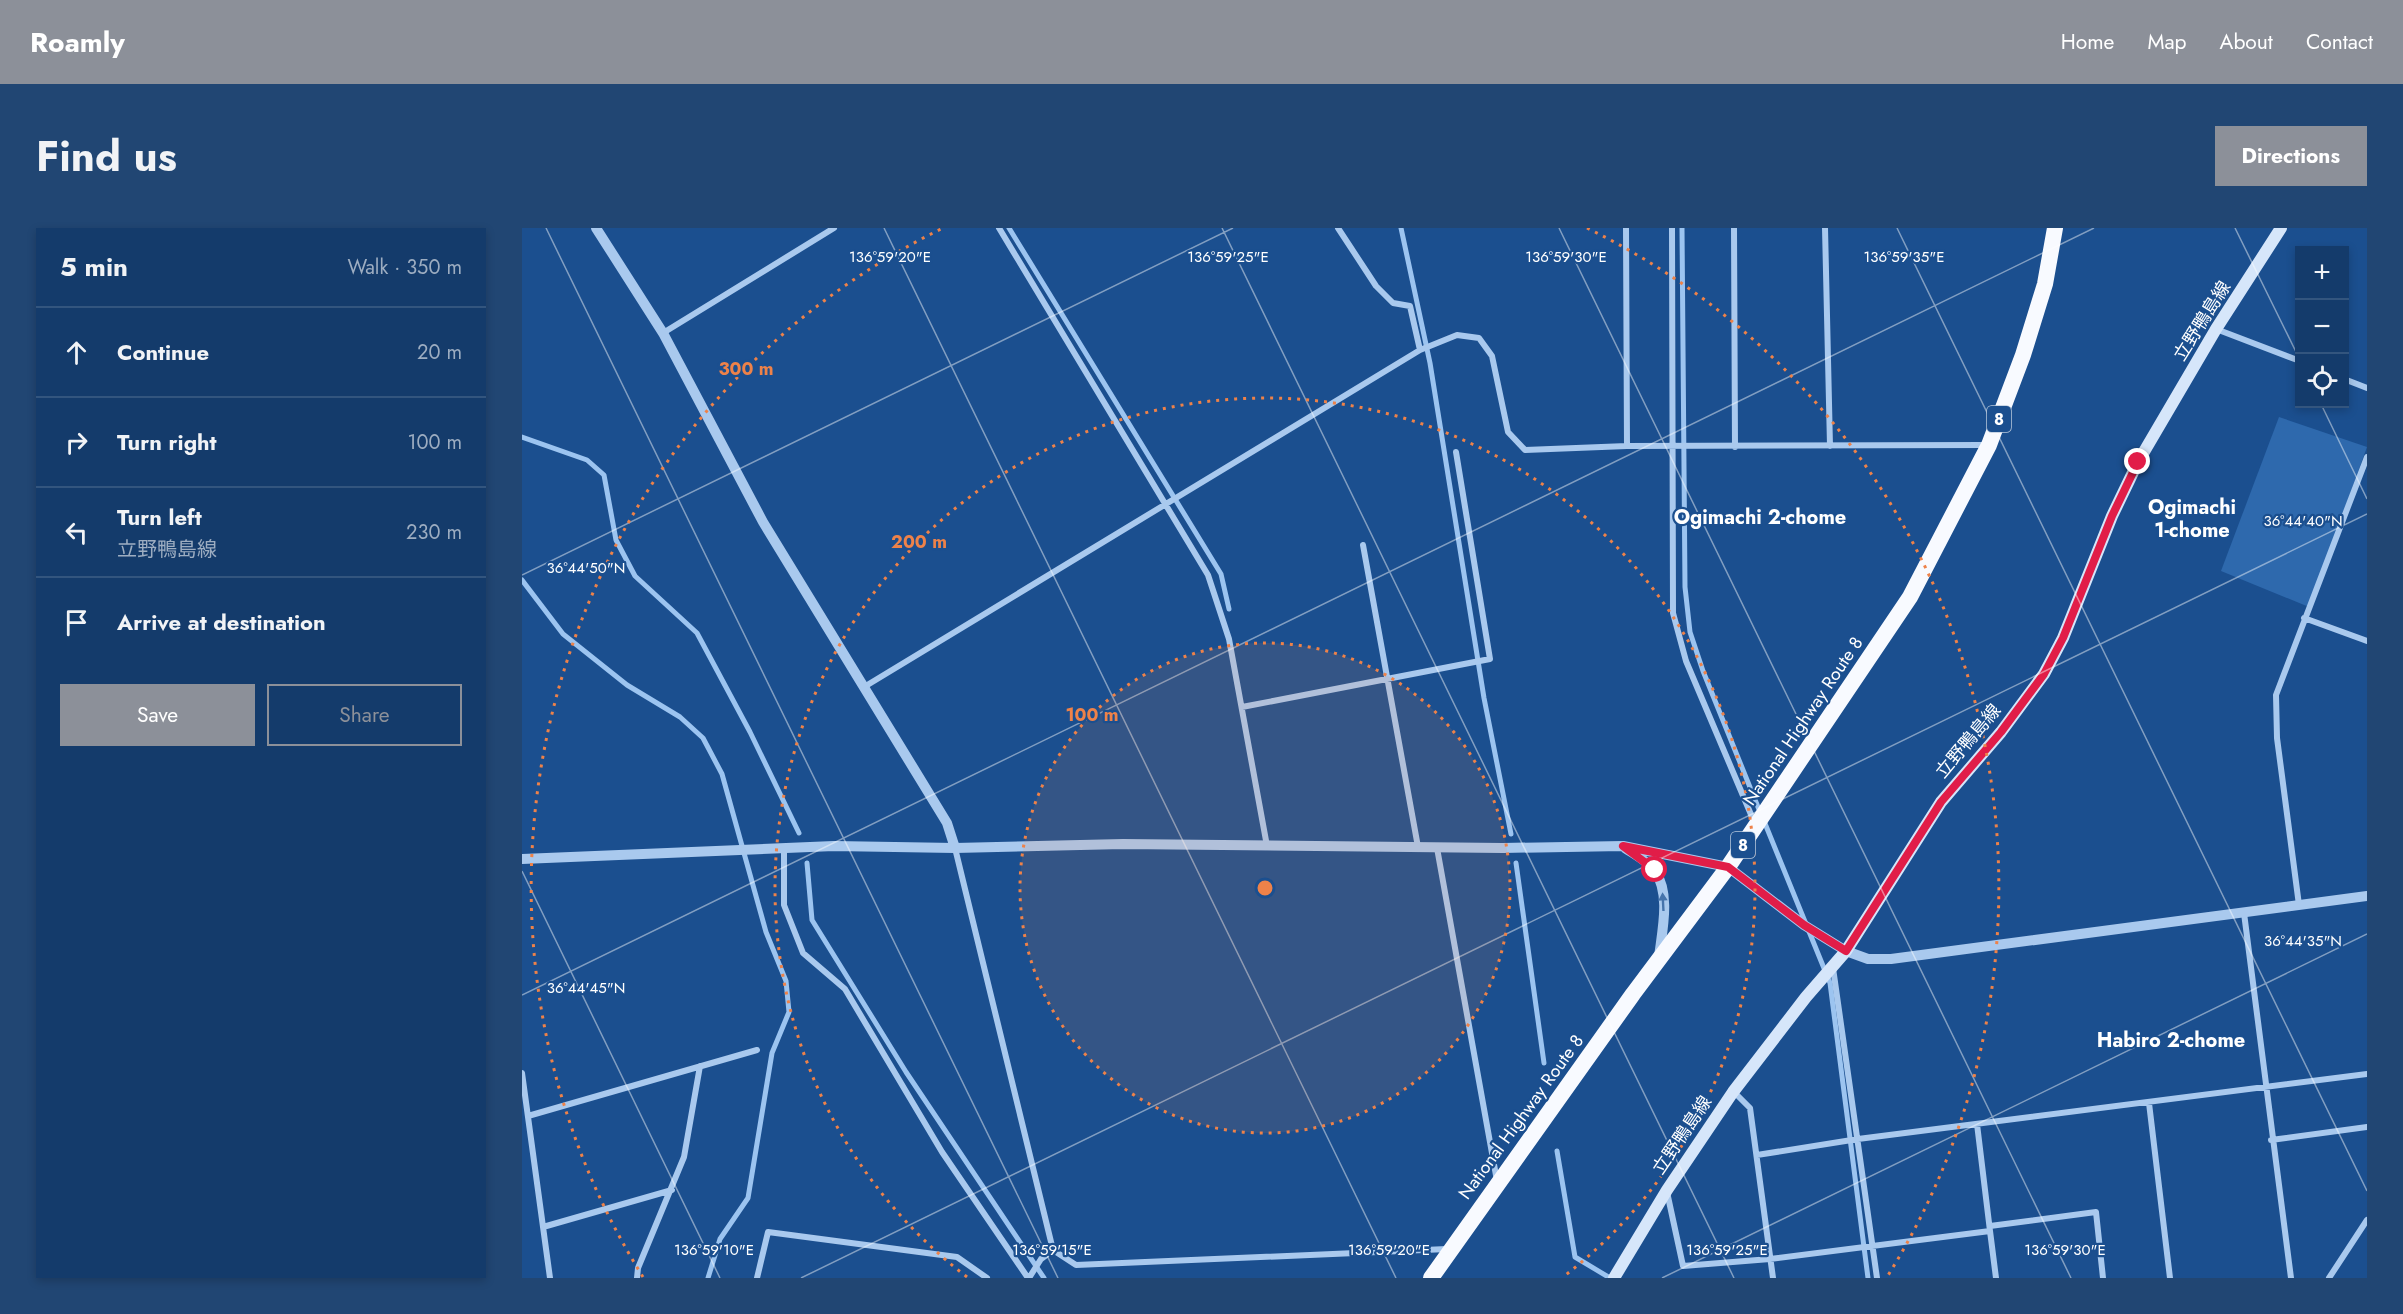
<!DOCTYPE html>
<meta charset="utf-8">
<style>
:root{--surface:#143b6b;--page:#214673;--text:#f1f3f6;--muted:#9dadc1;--line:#33557e;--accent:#8c9099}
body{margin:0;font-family:Jost,"Noto Sans JP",sans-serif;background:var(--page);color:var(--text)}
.controls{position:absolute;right:18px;top:18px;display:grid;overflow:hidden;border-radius:0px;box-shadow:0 3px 9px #0003}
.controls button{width:54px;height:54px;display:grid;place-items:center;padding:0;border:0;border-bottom:2px solid var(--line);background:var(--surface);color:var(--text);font:30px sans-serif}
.stop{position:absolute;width:18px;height:18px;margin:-14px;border:4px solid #e11d48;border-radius:50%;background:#fff}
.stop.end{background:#e11d48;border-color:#fff;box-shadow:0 2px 6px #0008}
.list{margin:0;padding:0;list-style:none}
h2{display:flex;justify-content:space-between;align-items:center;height:78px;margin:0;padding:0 24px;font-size:26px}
h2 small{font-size:20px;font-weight:400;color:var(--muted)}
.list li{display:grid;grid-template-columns:39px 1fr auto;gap:18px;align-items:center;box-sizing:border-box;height:90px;padding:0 24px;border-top:2px solid var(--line)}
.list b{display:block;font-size:22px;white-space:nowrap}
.list p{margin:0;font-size:20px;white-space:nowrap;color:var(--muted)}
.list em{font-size:20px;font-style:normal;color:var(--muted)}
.actions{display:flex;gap:12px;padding:18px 24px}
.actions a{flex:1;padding:14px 0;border:2px solid var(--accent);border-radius:0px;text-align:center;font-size:21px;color:var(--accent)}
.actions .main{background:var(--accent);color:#fff}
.icon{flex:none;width:33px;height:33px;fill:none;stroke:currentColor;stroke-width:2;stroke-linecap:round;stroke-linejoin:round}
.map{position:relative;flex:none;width:1845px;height:1050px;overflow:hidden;border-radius:0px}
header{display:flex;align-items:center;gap:36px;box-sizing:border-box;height:84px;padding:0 30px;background:var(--accent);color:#fff}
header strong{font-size:28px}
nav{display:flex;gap:33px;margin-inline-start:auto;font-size:21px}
.intro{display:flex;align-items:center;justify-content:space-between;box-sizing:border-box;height:144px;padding:0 36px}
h1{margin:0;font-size:42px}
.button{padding:15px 27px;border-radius:0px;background:var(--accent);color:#fff;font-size:21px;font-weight:700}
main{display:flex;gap:36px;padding:0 36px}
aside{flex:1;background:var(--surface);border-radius:0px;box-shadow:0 3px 9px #0003}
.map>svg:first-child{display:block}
</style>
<header>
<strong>Roamly</strong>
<nav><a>Home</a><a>Map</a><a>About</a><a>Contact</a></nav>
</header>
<div class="intro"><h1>Find us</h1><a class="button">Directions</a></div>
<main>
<aside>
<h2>5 min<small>Walk · 350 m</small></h2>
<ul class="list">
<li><svg class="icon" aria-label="ahead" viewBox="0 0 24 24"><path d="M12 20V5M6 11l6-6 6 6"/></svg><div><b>Continue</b></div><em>20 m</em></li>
<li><svg class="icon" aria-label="right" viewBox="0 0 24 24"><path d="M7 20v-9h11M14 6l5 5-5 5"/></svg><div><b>Turn right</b></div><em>100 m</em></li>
<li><svg class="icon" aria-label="left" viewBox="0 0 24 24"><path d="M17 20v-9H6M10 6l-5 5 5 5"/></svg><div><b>Turn left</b><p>立野鴨島線</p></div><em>230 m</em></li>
<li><svg class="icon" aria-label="arrive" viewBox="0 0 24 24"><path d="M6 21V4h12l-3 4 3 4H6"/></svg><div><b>Arrive at destination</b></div></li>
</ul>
<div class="actions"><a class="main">Save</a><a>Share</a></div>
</aside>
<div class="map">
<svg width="1845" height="1050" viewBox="0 0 1845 1050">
<rect width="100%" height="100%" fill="#1b4f8f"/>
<!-- grass -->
<path fill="#2e69ad" d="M1757,189L1845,219L1787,379L1699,343Z"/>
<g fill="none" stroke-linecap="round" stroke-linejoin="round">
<!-- stream -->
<path stroke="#9cc4f0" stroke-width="5" d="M487,0L699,346L707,381
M879,0L908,135L962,470L989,606
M1160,0L1163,359L1168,404L1181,443L1238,584
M0,209L65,232L82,247L94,312L113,348L175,405L228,504L277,605
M0,352L41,406L105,457L158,489L181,510L200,546L244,704L264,753L267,784L250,825L226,970L198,1011L186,1050
M1242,593L1308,755L1346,1050
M285,635L290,692L384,844L522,1050
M994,635L1022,835
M1035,923L1053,1029L1088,1050"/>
<!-- minor -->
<path stroke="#a9c9ee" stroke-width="6" d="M477,0L686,347L707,411L745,618
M816,0L854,58L871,75L888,78L898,122
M1104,0L1105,218
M1150,0L1151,385L1164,433L1233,596
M1212,0L1213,219
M1303,0L1308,218
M1694,101L1778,133
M141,105L312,0
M1822,151L1845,160
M841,317L896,619
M1782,390L1845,413
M342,459L898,122L935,107L957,110L970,128L986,204L1003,222L1105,218L1464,217
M720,479L968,431L934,224
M262,620V677L281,725L323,761L420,924L506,1050
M433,620L531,1022L554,1037L925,1021
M915,620L975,953
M1777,677L1755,510L1754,467L1845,229
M1722,685L1769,1050
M1311,740L1355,1050
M0,845L28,1050
M1212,864L1228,880L1251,1050
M1627,875L1648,1050
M6,888L235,822
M1749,912L1845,899
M1235,927L1336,911L1845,846
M1145,964L1161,1038L1248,1031L1468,1003L1455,896
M1468,998L1574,984L1581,1050
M21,999L150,962
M1468,1003L1474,1050
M115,1050L116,1040L162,929L178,838
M235,1050L246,1004L435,1029L465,1050
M507,1050L519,1031L531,1022
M1807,1050L1845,992"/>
<!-- tertiary -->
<path stroke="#a9c9ee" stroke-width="10" d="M74,0L141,105L241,294L425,595L433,620
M1103,620C1112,626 1127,634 1133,643C1149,666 1140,703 1137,729
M0,631L312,618L433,620L601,616L981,620L1101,618L1206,639L1282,697L1324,723L1346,731H1369L1845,668"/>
<!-- secondary -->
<path stroke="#d6e6fa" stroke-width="12" d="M1092,1050L1145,962L1211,864L1284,769L1324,723L1419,574L1479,504L1522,446L1541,410L1590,288L1616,234L1694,101L1759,0"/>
<!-- trunk -->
<path stroke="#f8faff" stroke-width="16" d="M909,1050L1111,766L1206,639L1388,369L1467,217L1501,127L1523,56L1533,0"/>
</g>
<!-- one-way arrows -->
<defs><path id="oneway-solid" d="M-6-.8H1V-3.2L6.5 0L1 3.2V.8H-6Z" transform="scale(1.5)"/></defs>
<use fill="#4674ac" href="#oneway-solid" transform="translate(1141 674) rotate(-93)"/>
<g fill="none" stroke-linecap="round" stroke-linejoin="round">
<!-- route -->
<path stroke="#e11d48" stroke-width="8" d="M1133,642L1101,618L1206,639L1282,697L1324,723L1419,574L1479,504L1522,446L1541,410L1590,288L1616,234"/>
</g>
<!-- ticks -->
<path fill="none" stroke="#fff" stroke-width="1.5" stroke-opacity="0.45" d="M24,0L536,1050M362,0L874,1050M700,0L1212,1050M1037,0L1549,1050M1375,0L1845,963M1713,0L1778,132M1799,176L1845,271M0,347L711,0M0,643L198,1050M0,767L1572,0M279,1050L1845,286M1140,1050L1845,706"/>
<!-- distance rings -->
<circle cx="743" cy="660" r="245" fill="#ee8249" fill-opacity=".12"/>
<g fill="none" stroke="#ee8249" stroke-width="3" stroke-dasharray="3 6">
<circle cx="743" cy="660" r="245"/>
<path d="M445 1049A490 490 0 1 1 1041 1049"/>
<path d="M121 1049A734 734 0 0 1 421 0M1065 0A734 734 0 0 1 1365 1049"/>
</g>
<g text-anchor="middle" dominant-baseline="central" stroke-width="4.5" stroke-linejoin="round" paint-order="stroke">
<!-- shield labels -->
<g fill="#1b4f8f" stroke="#bbcadd" stroke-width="1.5">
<rect x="1465" y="178" width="24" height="26" rx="4.5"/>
<rect x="1209" y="604" width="24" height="26" rx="4.5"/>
</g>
<g font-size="16" font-weight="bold" fill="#fff">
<text x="1477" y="191">8</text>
<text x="1221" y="617">8</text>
</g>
<!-- street labels -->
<g font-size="18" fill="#fff" stroke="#1b4f8f">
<text transform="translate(1680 93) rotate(-58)">立野鴨島線</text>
<text transform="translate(1281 493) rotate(-56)">National Highway Route 8</text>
<text transform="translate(1446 513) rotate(-50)">立野鴨島線</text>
<text transform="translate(999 889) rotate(-54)">National Highway Route 8</text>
<text transform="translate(1160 907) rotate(-56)">立野鴨島線</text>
</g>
<!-- neighbourhood labels -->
<g font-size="20" font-weight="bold" fill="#fff" stroke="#1b4f8f">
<text x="1670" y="279">Ogimachi<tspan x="1670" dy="23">1-chome</tspan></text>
<text x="1238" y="289">Ogimachi 2-chome</text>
<text x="1649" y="812">Habiro 2-chome</text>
</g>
</g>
<g font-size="15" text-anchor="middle" fill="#fff" stroke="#1b4f8f" stroke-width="4.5" stroke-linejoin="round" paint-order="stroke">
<text x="368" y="34">136°59'20"E</text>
<text x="706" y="34">136°59'25"E</text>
<text x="1044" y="34">136°59'30"E</text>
<text x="1382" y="34">136°59'35"E</text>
<text x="1781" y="298">36°44'40"N</text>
<text x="64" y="345">36°44'50"N</text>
<text x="1781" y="718">36°44'35"N</text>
<text x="64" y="765">36°44'45"N</text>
<text x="192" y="1027">136°59'10"E</text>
<text x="530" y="1027">136°59'15"E</text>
<text x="867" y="1027">136°59'20"E</text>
<text x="1205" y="1027">136°59'25"E</text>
<text x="1543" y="1027">136°59'30"E</text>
</g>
<circle cx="743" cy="660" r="9" fill="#ee8249" stroke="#1b4f8f" stroke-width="3"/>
<g font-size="18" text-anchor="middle" font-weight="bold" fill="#ee8249" stroke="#1b4f8f" stroke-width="4.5" stroke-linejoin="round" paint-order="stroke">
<text x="224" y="147">300 m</text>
<text x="397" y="320">200 m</text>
<text x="570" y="493">100 m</text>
</g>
</svg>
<div class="controls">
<button>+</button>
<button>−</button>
<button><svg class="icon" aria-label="locate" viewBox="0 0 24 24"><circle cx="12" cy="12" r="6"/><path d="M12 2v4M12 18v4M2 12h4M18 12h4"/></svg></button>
</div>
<div class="stop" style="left:1133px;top:642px"></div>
<div class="stop end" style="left:1616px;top:234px"></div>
</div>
</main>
